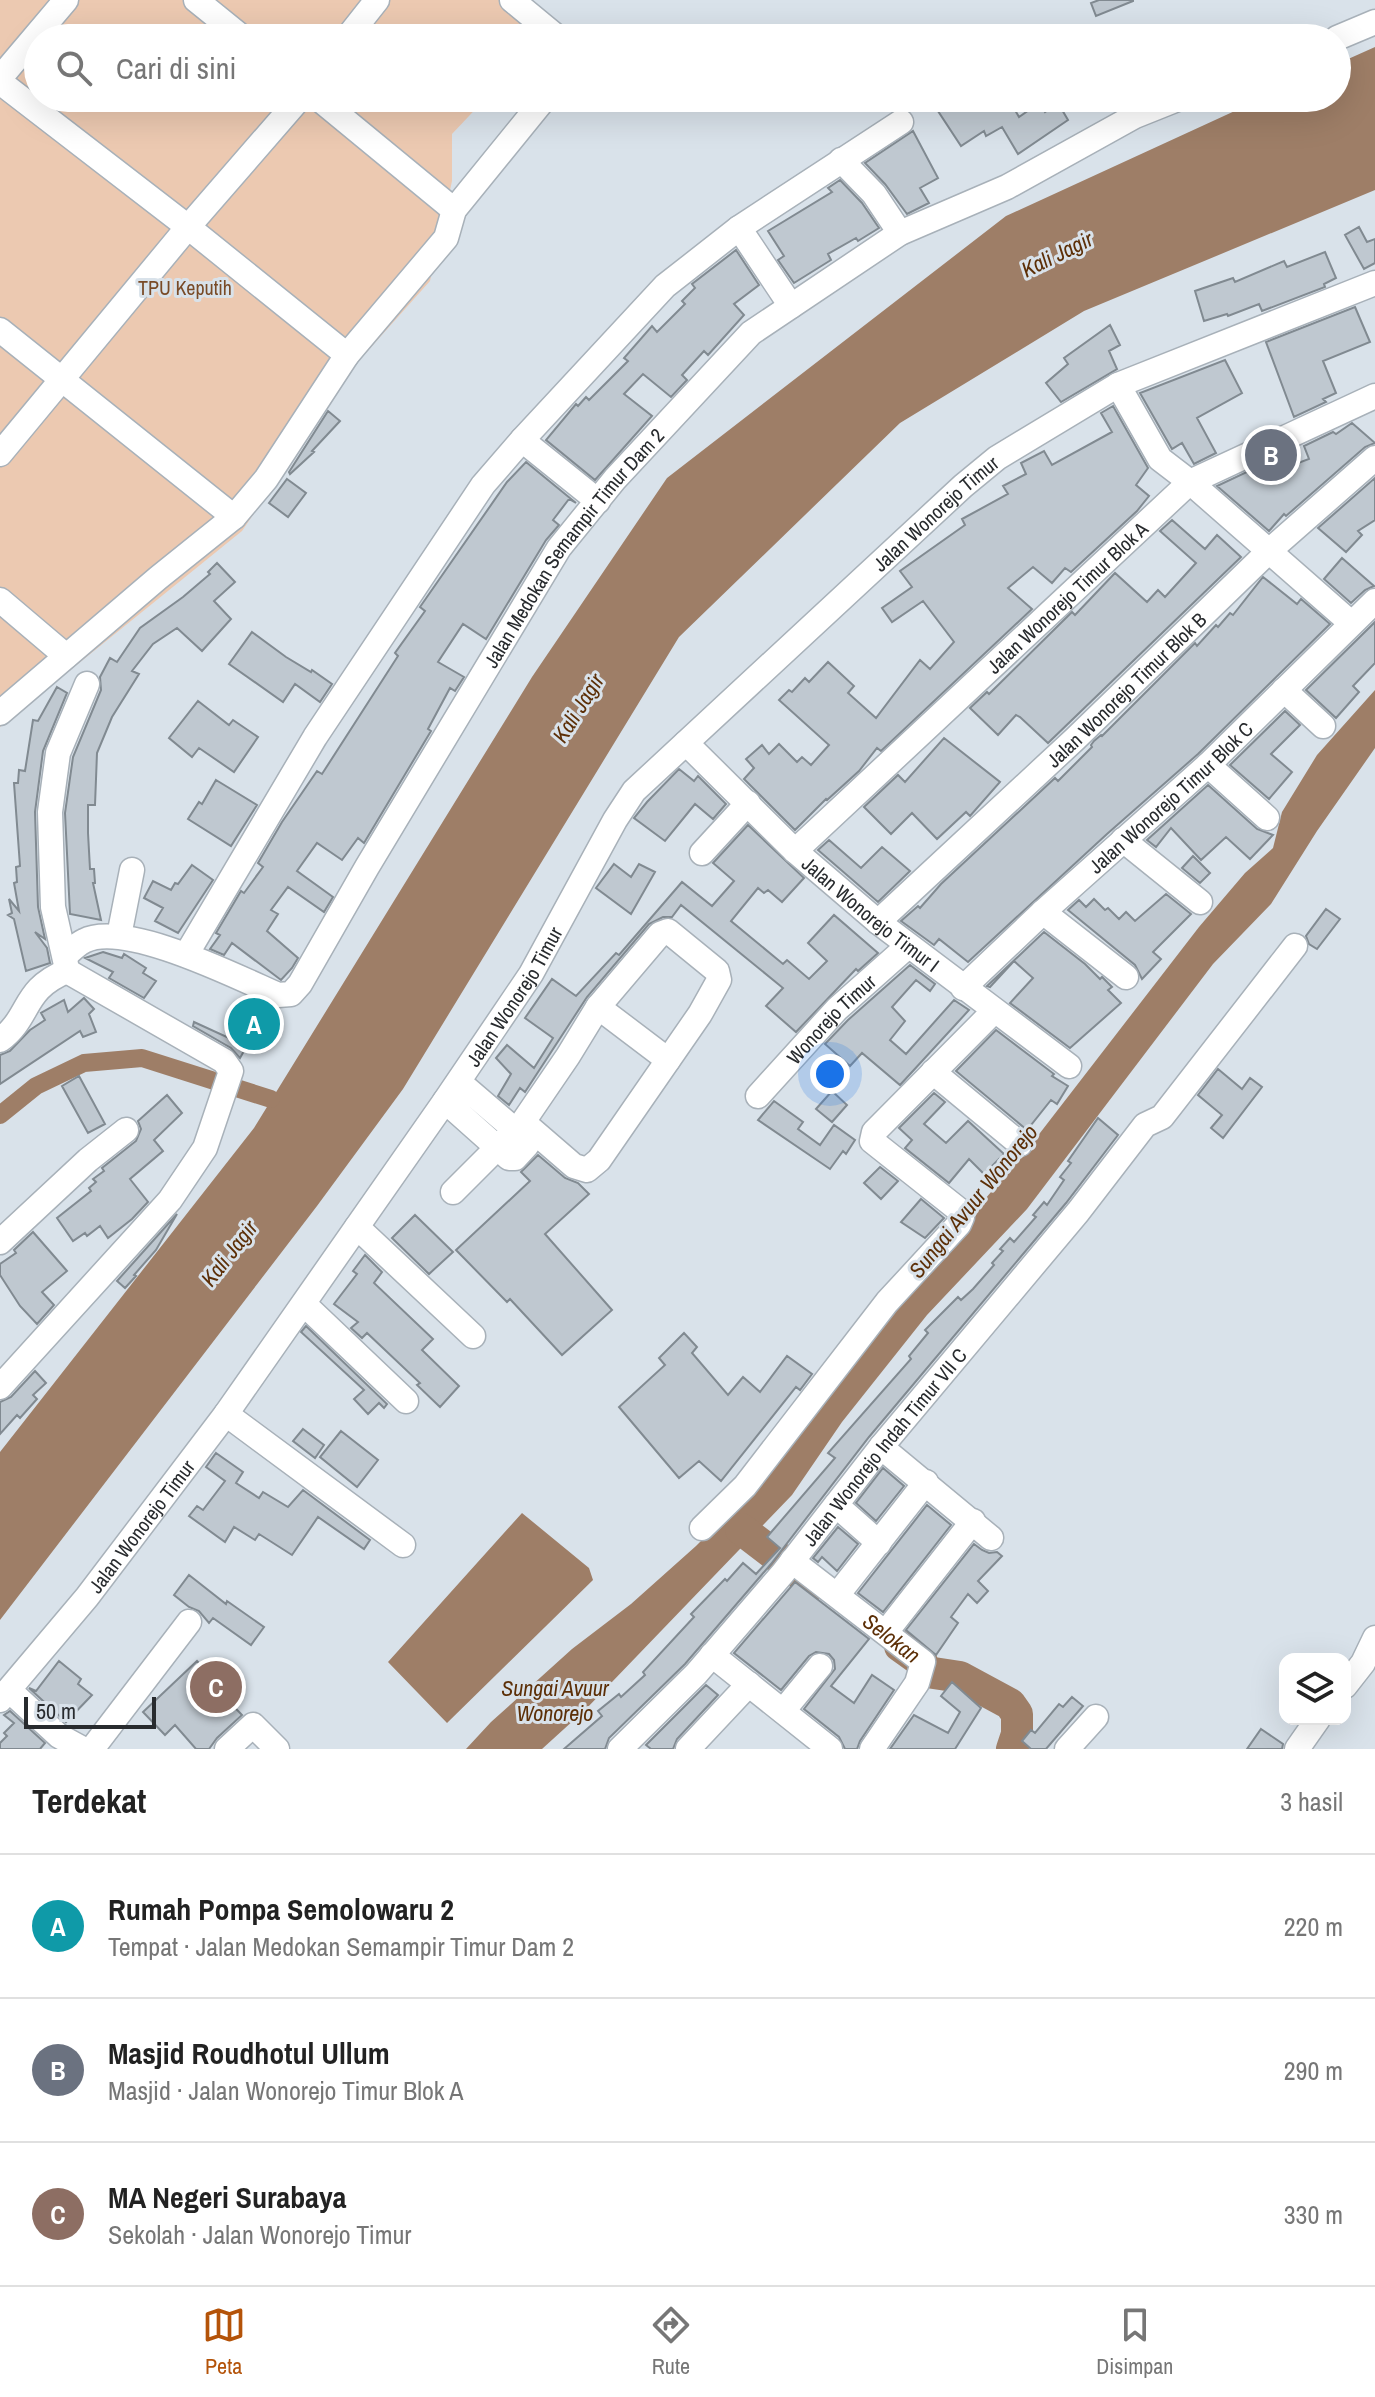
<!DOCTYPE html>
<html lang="id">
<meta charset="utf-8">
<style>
:root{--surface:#fff;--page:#f2f2f2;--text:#222;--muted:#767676;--line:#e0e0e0;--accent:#b45309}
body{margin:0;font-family:"Archivo Narrow",sans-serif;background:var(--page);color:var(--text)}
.controls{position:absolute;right:24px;bottom:24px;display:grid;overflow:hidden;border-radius:16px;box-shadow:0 8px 32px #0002}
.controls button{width:72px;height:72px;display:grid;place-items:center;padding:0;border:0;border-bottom:2px solid var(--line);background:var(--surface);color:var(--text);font:40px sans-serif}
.scale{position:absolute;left:24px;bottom:20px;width:132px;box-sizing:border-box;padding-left:8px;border:4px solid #282b2e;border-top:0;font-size:22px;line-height:28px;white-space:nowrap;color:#282b2e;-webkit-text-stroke:6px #d9e2ea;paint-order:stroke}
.you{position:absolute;left:830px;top:1074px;width:28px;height:28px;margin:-20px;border:6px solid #fff;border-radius:50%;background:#1a73e8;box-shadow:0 0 0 12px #1a73e833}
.badge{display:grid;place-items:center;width:52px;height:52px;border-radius:50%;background:var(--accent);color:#fff;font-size:26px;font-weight:700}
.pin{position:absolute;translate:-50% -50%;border:4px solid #fff;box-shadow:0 2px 8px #0006}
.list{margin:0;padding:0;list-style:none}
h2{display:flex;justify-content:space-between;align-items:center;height:104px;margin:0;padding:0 32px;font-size:34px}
h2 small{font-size:26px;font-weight:400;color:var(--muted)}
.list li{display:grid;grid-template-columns:52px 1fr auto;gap:24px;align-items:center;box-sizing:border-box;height:144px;padding:0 32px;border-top:2px solid var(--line)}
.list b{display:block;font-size:30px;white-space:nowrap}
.list p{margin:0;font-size:26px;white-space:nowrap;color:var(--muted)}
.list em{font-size:26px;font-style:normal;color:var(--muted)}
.icon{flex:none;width:44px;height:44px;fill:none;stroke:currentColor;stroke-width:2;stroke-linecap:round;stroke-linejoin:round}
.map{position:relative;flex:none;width:1375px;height:1749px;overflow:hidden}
.search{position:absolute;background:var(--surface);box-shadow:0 8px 32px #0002;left:24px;right:24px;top:24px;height:88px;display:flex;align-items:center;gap:20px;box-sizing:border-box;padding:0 28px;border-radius:44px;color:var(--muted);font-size:30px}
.sheet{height:536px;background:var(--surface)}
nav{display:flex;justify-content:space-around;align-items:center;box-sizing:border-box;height:112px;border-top:2px solid var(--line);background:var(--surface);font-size:22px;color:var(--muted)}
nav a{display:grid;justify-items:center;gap:4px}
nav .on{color:var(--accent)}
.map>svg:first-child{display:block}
</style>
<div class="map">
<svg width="1375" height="1749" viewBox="0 0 1375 1749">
<rect width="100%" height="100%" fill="#d9e2ea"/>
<!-- green -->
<path fill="#ecc9b1" d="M0,0H533L517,19L542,38H38V98H486L452,134V181L430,281L356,364L242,531L0,727Z"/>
<!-- water -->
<path fill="#9e7e67" d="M1375,47V190L1084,311L900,423L679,637L403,1089L317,1206L0,1620V1452L254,1128L532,677L667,478L1006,216L1263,98H1337V64Z
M1375,690V748L1317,831L1271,904L1213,964L1027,1209L927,1315L842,1422L792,1495L586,1709L542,1749H466L491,1722L572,1649L631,1604L696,1546L748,1494L935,1257L1023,1155L1199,927L1245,873L1273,848L1282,812L1317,755Z
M522,1513L589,1568L593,1580L447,1723L388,1662Z"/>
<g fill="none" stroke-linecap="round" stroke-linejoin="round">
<!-- canal -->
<path stroke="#9e7e67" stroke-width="18" d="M0,1115L36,1086L84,1063L142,1058L271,1099"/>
<!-- river -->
<path stroke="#9e7e67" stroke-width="32" d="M741,1529L813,1584
M900,1646L921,1661L927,1672L960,1677L1010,1704L1017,1714V1734L1012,1749"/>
</g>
<!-- building -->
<path fill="#bfc8d0" stroke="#818a91" stroke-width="2" d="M1099,0H1133V1L1096,16L1091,3Z
M970,98H1008L1019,117L1039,103L1045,112L1058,103L1068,120L1018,154L1002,127L986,136L984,131L961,146L938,111L950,104L952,108Z
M913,131L938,178L920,188L929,203L907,214L885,184L865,163Z
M840,180L862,203L879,228L858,241L856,238L828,254L831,260L794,283L778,260L784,256L768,231L832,192L828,188Z
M1359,227L1367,242L1375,239V263L1364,269L1345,235Z
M736,250L759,285L734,304L744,315L708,355L704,351L682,375L687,380L671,397L643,374L624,394L652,416L595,480L546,440L576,404L578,406L586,397L589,400L628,361L624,358L652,326L657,332L685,304L682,301L695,288L692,284Z
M1325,252L1336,278L1324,284L1325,287L1262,311L1259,304L1228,316L1227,314L1204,321L1195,291L1233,278L1235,282L1284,261L1287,267Z
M1355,307L1370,342L1323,361L1336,393L1323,399L1326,402L1294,417L1266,342Z
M1110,325L1120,345L1109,351L1117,369L1061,402L1046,383L1068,364L1064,358Z
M1225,360L1242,393L1197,418L1216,453L1194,464L1182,443L1172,449L1140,393Z
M1113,406L1148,468L1136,485L1149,496L1137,511L1071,572L1065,568L1052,583L1033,567L1008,588L1032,609L881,751L877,748L859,771L827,800L826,799L795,830L744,779L754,768L746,759L762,745L769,754L779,744L797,762L802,757L811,765L829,745L779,700L789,690L792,692L805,678L809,682L828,662L854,686L848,693L876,718L920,660L930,669L954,642L923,601L892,622L882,608L912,587L900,571L965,525L962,519L1008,494L1003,486L1026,474L1021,463L1044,451L1052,465L1112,432L1101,413Z
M328,411L340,421L312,451L314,452L290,474L289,472Z
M1352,423L1375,443L1365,447L1286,516L1284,514L1269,531L1217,486L1287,453L1293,465L1309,459L1304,446L1333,432L1336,434Z
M526,462L576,503L569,499L553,520L559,525L546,540L486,639L463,624L438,662L464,677L455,691L450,688L428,729L431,731L364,843L358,838L342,860L317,843L297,871L333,897L324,912L288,887L271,910L278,914L267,931L298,958L292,968L281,980L232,943L224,955L210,949L220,935L216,933L241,891L244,893L263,867L258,863L282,822L317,771L322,774L398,656L395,653L425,611L420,607L507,482Z
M1375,478V520L1358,531L1362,535L1346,552L1318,528Z
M287,479L306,493L288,517L269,503Z
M1172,520L1205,549L1217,535L1241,557L1048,743L1020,717L1016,715L998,735L970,708L987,692L989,694L1072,612L1075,615L1115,573L1147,602L1158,590L1165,597L1196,563L1160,531Z
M1342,558L1374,586L1365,590L1351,603L1324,579Z
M217,563L235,582L214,601L231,619L202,651L177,628L153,644L132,671L139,674L112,717L97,753L95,805H88V833L90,869H94L95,883H93L101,920L70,914L65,813L73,757L101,690L100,677L110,658L117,662L140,628L183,597L210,574L208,572Z
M1263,577L1297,604L1301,599L1330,624L1198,754L1107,834L968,962L939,939L934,945L901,921L918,906L920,908L941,884L1055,778L1058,781L1092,747L1091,745L1094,741L1101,735L1102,736L1195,643L1197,646L1216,625L1218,627L1230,613L1233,615Z
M1375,622V663L1353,686L1359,692L1336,718L1306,690Z
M252,632L286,657L311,672L312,670L332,684L320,702L295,684L283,702L229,664Z
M57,687L67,693L43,751L35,812L38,907L45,939L35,932L47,948L50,963L26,971L14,919L8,915L12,913L9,899L19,911L14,883L17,882L16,867L20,866L14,783H18L19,770L25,771L33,720L38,721Z
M198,701L229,725L233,720L258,737L234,772L199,748L192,757L169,738Z
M1285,711L1300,725L1271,754L1292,772L1269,799L1230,765Z
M944,738L1000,782L970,816L966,812L937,839L912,813L891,834L864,807L898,775L905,782Z
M679,769L694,781L698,776L726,804L713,819L695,804L665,841L634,818L647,802Z
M216,780L257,805L231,846L188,819L199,802L202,804Z
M1208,785L1257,829L1273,835L1250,859L1226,837L1201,860L1171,828L1156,847L1147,840Z
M748,825L804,878L782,902L768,890L764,893L758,888L731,921L783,964L787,960L809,979L827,961L808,943L834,915L878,953L858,971L856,969L796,1032L766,1006L783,988L681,905L672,917H663L649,924L587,997L525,1092L520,1088L509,1105L498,1096L511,1074L496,1058L507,1045L534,1068L553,1038L525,1018L552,979L576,996L616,953L619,955L682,882L712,906L734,881L713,863Z
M829,840L861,868L882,847L910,871L878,902L818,850Z
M1193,856L1210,873L1200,883L1182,868Z
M614,864L631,877L639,864L655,872L631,914L596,888Z
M192,865L213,880L178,933L155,921L163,908L144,898L153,881L171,890L175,883L178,884Z
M1166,894L1191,914L1153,952L1161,959L1142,979L1135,965L1068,910L1079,900L1086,907L1094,899L1105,910L1108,908L1119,919L1126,912L1135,921Z
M1326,909L1340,919L1317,949L1309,944L1306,936Z
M1044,932L1085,964L1100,979L1102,977L1112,987L1108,990L1121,1003L1070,1048L1010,1003L1033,978L1014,961L990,987L987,986Z
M103,952L122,958L124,954L146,968L143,973L156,981L144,998L109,978L113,972L85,958Z
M910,965L935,984L930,991L916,980L892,1007L905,1021L890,1040L906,1054L954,1000L969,1010L900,1085L862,1053L850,1066L825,1044L848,1020Z
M84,998L94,1009L89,1014L96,1032L83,1037L80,1031L0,1084V1055L10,1051L30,1030L45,1020L41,1013L64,1000L68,1012Z
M253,1002L273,1014L255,1046L249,1042L240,1058L231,1048L193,1026L194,1022L231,1039Z
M996,1030L1054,1074L1052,1076L1068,1086L1057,1104L1051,1100L1027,1130L956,1071Z
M1218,1069L1242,1089L1250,1078L1262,1087L1223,1138L1211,1128L1222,1115L1198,1095Z
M79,1076L105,1124L88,1133L62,1086Z
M832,1091L847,1105L832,1122L816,1109Z
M934,1093L945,1102L924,1124L946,1143L968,1121L1004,1154L984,1174L969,1159L949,1183L905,1148L912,1140L899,1128Z
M167,1095L182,1113L154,1140L163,1151L130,1179L148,1202L132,1219L108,1238L100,1226L87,1236L85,1233L73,1241L57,1218L91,1191L89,1188L96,1182L93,1179L104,1171L102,1168L136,1141L141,1129L138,1121Z
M774,1101L803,1122L798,1129L820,1145L834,1125L855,1140L846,1154L843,1151L830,1169L758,1120Z
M1098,1118L1118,1135L1066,1203L869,1437L771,1564L685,1664L609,1738L605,1749H564L602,1716L598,1711L619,1694L621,1697L645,1675L643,1672L694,1617L691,1614L725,1579L727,1581L743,1563L756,1574L780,1548L767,1537L835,1458L828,1453L911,1359L909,1356L928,1333L925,1330L958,1297L961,1300L973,1289L994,1265L992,1263L1003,1251L1000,1249L1010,1238L1014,1242L1036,1217L1033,1215L1044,1202L1047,1205L1064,1180L1060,1177L1071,1163L1068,1161Z
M538,1155L565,1178L578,1183L589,1194L545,1234L612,1310L562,1355L510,1299L507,1302L456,1250L530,1181L521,1172Z
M880,1167L898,1181L881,1199L864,1183Z
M921,1199L944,1218L925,1238L901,1222Z
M177,1214L156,1250L134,1275L136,1276L125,1288L117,1281Z
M415,1215L453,1252L429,1274L392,1238Z
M33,1232L67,1271L42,1292L54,1305L37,1324L20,1306L0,1275V1264L16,1253L14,1250Z
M365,1255L382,1272L374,1283L433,1339L422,1350L459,1386L440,1407L417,1385L420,1383L384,1349L367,1333L362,1338L351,1328L358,1322L334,1304L357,1274L353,1271Z
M306,1326L387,1404L384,1408L379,1403L368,1414L354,1399L364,1390L301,1332Z
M684,1333L697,1347L692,1353L728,1395L743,1377L760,1392L787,1356L812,1374L800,1390L796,1387L721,1481L699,1461L679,1478L619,1407L665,1365L659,1358Z
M35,1371L46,1383L33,1395L37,1399L20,1418L17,1415L0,1434V1402L11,1397Z
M303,1429L324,1445L315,1458L293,1441Z
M341,1431L378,1460L357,1487L320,1457Z
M216,1453L243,1472L236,1483L259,1498L263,1492L288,1507L303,1490L370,1540L364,1549L318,1517L292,1555L259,1534L255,1540L234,1527L225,1542L189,1516L197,1506L203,1510L225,1481L206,1467Z
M883,1468L904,1486L876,1521L856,1503Z
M927,1505L951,1525L883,1612L858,1593Z
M838,1527L858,1544L837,1571L822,1557L818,1562L813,1558Z
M974,1544L982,1550L989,1553L997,1552L1002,1556L978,1581L988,1591L977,1603L968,1594L951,1617L958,1623L936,1655L906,1630Z
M189,1575L226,1604L227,1601L264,1627L251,1645L213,1618L209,1623L199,1611L189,1607L174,1595Z
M795,1582L869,1639L831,1686L854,1703L872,1675L894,1690L860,1741L857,1749H845L839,1737L804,1709L835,1669L834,1660L829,1654L816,1652L809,1656L781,1690L734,1653Z
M59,1661L81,1679L78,1684L92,1695L66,1722L29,1688L36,1691Z
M197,1661L218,1684L215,1687L242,1715L217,1738L209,1749H196L175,1725L165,1735L143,1712Z
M952,1682L981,1708L955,1749H890L914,1715L948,1733L960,1712L941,1696Z
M706,1685L718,1695L677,1739L673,1749H651L646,1745Z
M1072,1697L1083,1706L1046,1749H1031L1022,1741L1031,1730L1035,1733L1059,1704L1063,1707Z
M10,1711L45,1743L40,1749H0V1743L7,1736L4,1733L14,1723L4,1715Z
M1261,1729L1283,1744L1282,1749H1247Z"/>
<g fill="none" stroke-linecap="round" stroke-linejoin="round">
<defs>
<g id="minor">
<path d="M196,0L243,38"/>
<path d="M512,0L558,38"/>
<path d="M347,38L377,0"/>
<path d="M1337,38L1375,22"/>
<path d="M0,78L66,0"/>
<path d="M0,82L188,227L347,355"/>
<path d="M318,98L454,210"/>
<path d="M841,160L874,194L900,233"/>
<path d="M739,228L791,306"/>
<path d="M0,330L234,517"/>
<path d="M1118,385L1160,459L1190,482L1351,623"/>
<path d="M522,440L598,501"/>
<path d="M0,454L188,227L300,98"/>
<path d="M0,600L66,656"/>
<path d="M1284,690L1323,726"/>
<path d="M0,713L158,578L234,517L266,479L347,355L446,238L454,210L545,98"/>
<path id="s1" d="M686,743L795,851L878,922L1069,1066"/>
<path d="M1208,765L1267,818"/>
<path d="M1123,840L1200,902"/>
<path id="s2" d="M795,851L1190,482L1375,396"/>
<path d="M702,853L748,803"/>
<path d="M1043,912L1126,977"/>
<path id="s3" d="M878,922L1075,739L1269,551L1375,458"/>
<path d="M119,936L132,870"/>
<path d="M186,955L315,737L483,485L522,440L665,286L739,228L901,122"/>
<path id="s4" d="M65,956C71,951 77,944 84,941C124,920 237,977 278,995L291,994L300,984L367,867L559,548L615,479L751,333L900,233L1007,187L1135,116L1180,98"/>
<path d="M67,969L53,907L50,812L58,753L87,684"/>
<path id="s5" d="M963,988L1043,912L1208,765L1375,601"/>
<path d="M598,1007L668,1060"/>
<path d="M0,1040C32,1016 21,990 67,971"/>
<path d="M933,1072L1020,1144"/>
<path id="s6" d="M758,1096L837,1009L908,946"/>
<path d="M445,1101L509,1158H515L527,1145L515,1130L459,1082"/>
<path d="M453,1192L523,1122L568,1056L598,1007L660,934L668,931L717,971L719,980L700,1014L599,1160L587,1170L574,1166L523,1122"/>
<path d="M357,1227L473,1336"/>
<path d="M0,1242L88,1160L126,1130"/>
<path d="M304,1304L406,1401"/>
<path d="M0,1387L170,1200L205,1148L231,1071L224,1061L67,971"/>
<path d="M226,1414L403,1545"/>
<path d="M881,1447L991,1538"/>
<path d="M836,1505L879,1543"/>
<path d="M702,1528L745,1486L887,1302L959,1224L962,1217L959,1210L872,1141L874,1132L882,1124L993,1012"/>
<path id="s7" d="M792,1561L923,1662L917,1683L872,1749"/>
<path d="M838,1594L926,1482"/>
<path d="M886,1632L973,1521"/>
<path d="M712,1655L830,1749"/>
<path d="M1345,1686L1363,1663L1375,1638"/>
<path d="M9,1690L59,1736L83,1749"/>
<path id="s8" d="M0,1700L87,1597L226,1414L445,1101L531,974L615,820L634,791L963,486L997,458L1118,385L1375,283"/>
<path d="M783,1711L820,1666"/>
<path d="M92,1749L189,1622"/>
<path d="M227,1749L253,1725L277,1749"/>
<path id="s9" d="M620,1749L696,1674L783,1573L881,1447L1078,1212L1145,1125L1162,1117L1295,946"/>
<path d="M688,1749L749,1684"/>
<path d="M1067,1749L1096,1717"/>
<path d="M1297,1749L1318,1719"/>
</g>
</defs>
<!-- minor casing -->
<use href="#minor" stroke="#a8b1b9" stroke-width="27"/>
<!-- minor -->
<use href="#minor" stroke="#fff" stroke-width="24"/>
</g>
<g text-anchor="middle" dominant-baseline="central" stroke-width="6" stroke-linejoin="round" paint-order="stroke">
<!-- park labels -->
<g font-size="20" fill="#794a26" stroke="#d9e2ea">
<text x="185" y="287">TPU Keputih</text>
</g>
<!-- street labels -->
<g font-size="20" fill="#282b2e" stroke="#d9e2ea">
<text stroke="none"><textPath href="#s8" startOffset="1520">Jalan Wonorejo Timur</textPath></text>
<text stroke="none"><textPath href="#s4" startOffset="772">Jalan Medokan Semampir Timur Dam 2</textPath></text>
<text stroke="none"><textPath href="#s2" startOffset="372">Jalan Wonorejo Timur Blok A</textPath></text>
<text stroke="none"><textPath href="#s3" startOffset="340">Jalan Wonorejo Timur Blok B</textPath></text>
<text stroke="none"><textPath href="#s5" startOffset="282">Jalan Wonorejo Timur Blok C</textPath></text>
<text stroke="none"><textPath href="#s1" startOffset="252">Jalan Wonorejo Timur I</textPath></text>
<text stroke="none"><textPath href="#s8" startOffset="872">Jalan Wonorejo Timur</textPath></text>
<text stroke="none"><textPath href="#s6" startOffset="106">Wonorejo Timur</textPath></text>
<text stroke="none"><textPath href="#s9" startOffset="402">Jalan Wonorejo Indah Timur VII C</textPath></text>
<text stroke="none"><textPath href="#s8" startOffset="224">Jalan Wonorejo Timur</textPath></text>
</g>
<!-- water labels -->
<g font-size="22" font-style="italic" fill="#5c2f07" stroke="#d9e2ea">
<text transform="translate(1057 254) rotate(-26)">Kali Jagir</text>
<text transform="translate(578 708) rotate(-58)">Kali Jagir</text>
<text transform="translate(973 1201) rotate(-51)">Sungai Avuur Wonorejo</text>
<text transform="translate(229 1253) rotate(-52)">Kali Jagir</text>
<text stroke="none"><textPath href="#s7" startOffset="126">Selokan</textPath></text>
<text x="555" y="1688">Sungai Avuur<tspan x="555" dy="25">Wonorejo</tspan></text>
</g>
</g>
</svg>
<div class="controls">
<button><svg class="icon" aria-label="layers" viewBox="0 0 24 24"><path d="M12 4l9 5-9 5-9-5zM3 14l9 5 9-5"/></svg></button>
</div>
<div class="scale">50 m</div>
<div class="you"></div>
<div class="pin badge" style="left:254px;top:1024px;background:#0f9aa8">A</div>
<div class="pin badge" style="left:1271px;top:455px;background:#6b7280">B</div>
<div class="pin badge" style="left:216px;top:1687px;background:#8d6e63">C</div>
<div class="search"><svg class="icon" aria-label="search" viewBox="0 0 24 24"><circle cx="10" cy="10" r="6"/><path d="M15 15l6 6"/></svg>Cari di sini</div>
</div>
<section class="sheet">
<h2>Terdekat<small>3 hasil</small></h2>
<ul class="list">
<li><span class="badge" style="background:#0f9aa8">A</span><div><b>Rumah Pompa Semolowaru 2</b><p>Tempat · Jalan Medokan Semampir Timur Dam 2</p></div><em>220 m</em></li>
<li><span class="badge" style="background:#6b7280">B</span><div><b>Masjid Roudhotul Ullum</b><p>Masjid · Jalan Wonorejo Timur Blok A</p></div><em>290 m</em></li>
<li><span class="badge" style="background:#8d6e63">C</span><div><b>MA Negeri Surabaya</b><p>Sekolah · Jalan Wonorejo Timur</p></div><em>330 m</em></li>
</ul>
</section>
<nav>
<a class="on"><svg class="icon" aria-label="map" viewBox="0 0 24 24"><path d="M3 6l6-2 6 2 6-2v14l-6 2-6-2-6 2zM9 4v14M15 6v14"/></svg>Peta</a>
<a><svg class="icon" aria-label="directions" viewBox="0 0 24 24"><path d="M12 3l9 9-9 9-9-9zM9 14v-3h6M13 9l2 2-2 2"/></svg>Rute</a>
<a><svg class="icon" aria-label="saved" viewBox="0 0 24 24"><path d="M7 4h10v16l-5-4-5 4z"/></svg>Disimpan</a>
</nav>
